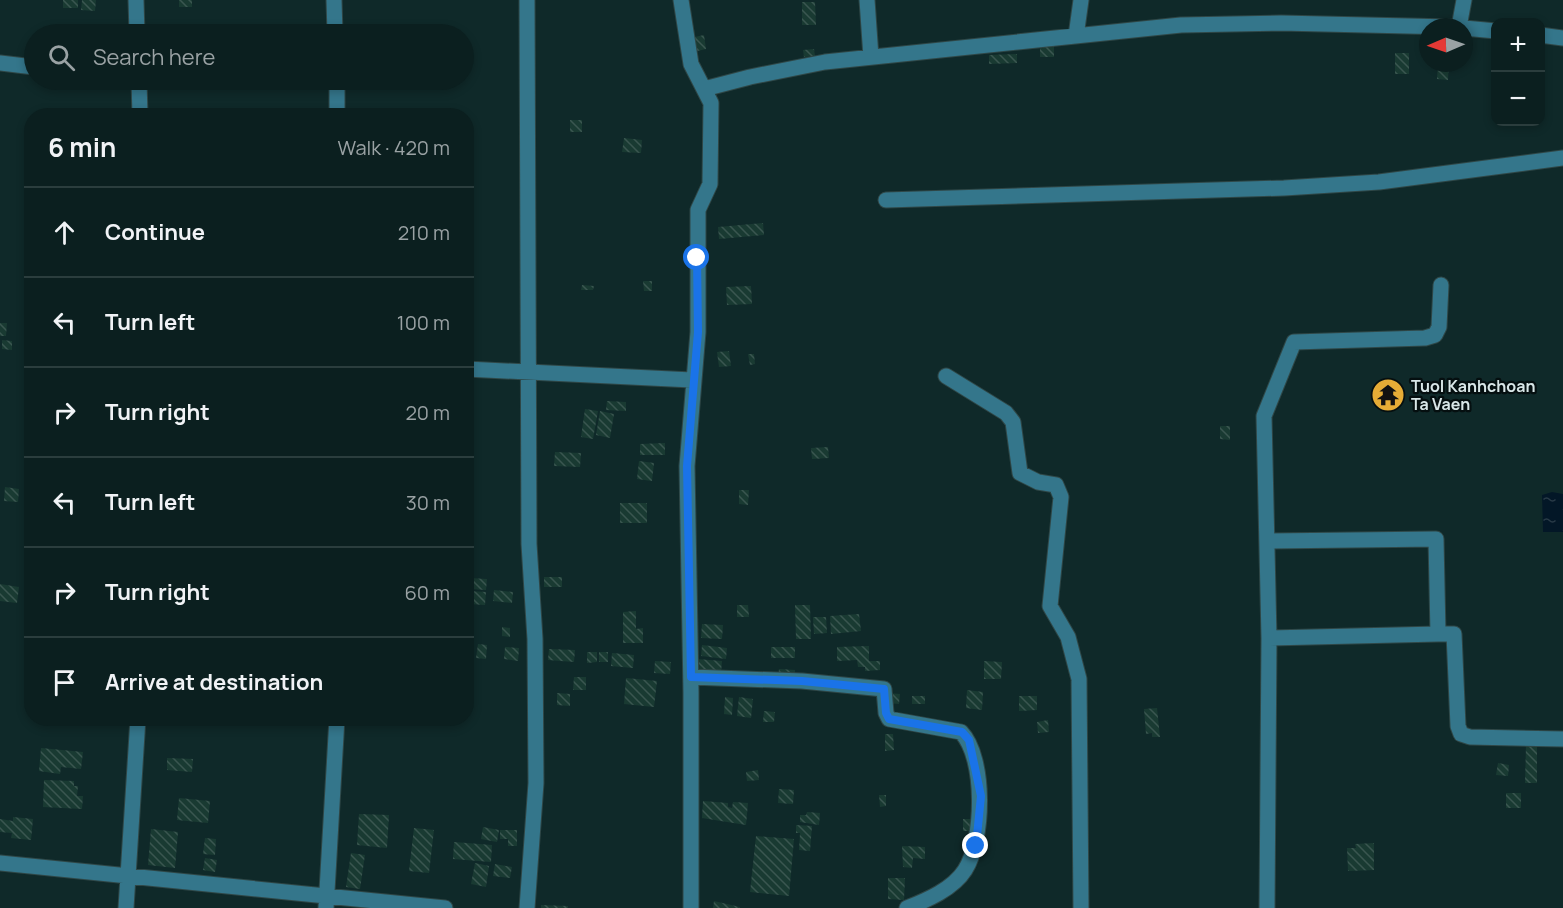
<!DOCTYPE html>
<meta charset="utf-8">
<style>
:root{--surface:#0b1f1f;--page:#142728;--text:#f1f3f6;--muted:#9aa2a4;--line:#2b3d3d}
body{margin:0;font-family:Manrope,sans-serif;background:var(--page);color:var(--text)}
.controls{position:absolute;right:18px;top:18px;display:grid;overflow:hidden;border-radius:12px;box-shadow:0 3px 9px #0003}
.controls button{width:54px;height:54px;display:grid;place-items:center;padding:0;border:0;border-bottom:2px solid var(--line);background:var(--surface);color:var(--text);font:30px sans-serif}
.compass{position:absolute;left:1419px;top:18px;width:54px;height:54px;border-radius:50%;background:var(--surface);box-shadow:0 3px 9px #0003;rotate:268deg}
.stop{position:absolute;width:18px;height:18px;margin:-14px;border:4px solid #1a73e8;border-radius:50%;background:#fff}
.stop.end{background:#1a73e8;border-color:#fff;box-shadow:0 2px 6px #0008}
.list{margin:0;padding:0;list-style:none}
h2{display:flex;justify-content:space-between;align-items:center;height:78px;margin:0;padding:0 24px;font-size:26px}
h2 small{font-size:20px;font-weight:400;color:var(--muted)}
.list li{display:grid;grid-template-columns:39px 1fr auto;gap:18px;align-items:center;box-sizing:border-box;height:90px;padding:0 24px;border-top:2px solid var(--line)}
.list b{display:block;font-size:22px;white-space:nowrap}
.list em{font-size:20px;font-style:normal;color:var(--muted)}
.icon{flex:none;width:33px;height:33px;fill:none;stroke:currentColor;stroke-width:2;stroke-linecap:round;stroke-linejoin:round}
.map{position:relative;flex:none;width:1563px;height:908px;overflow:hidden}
.search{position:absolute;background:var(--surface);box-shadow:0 3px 9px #0003;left:24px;top:24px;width:450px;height:66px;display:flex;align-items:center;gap:15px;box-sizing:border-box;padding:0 21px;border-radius:33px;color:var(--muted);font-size:22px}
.panel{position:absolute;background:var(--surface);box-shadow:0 3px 9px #0003;left:24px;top:108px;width:450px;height:618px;border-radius:24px}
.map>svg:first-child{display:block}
</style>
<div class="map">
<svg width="1563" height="908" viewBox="0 0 1563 908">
<defs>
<pattern id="water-ripples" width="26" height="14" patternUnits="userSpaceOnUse" patternTransform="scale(1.5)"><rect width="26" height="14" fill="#031727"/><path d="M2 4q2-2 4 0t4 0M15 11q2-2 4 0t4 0" fill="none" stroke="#273946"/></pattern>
<pattern id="building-back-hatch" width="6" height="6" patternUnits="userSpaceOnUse" patternTransform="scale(1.5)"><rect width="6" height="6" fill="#193a32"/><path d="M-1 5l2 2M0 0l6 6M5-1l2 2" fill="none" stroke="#3a5650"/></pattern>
</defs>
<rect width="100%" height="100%" fill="#0f2929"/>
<!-- water -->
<path fill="url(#water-ripples)" d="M1552,492L1563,494V532H1543L1542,495Z"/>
<!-- building -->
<path fill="url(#building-back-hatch)" d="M63,0H78V8H63Z
M82,0H96L95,11L81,10Z
M179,0H192V7H179Z
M802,2H815L816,25H802Z
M76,25H94V34H76Z
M704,35L706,49L693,52L690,38Z
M1040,44H1054V57H1040Z
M814,49L815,56L804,57L803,50Z
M1395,53H1409V74H1395Z
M1017,54V63L989,64V55Z
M1438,63H1449L1448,80L1437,79Z
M570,120H582V132H570Z
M624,138L642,140L641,153L622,152Z
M763,223L764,235L719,239L718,227Z
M643,281H652V291H644Z
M582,285L594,286L593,290H581Z
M751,286L752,304L727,305L726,287Z
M0,323H7L6,336H0Z
M2,340L12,341V350L2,349Z
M24,345H32V368H24Z
M729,351L731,366L719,367L717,352Z
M748,354H754L755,364L750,365Z
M607,401L626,402V411L606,410Z
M585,409L598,411L593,439L581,437Z
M600,411L614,414L610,438L596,435Z
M1220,426H1230V440L1220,439Z
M665,443V455H640V444Z
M828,447L829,458L812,459L811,448Z
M555,452L581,453L580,467L554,466Z
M639,461L654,463L652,481L637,479Z
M5,487L19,489L18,502L4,501Z
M739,490H749L748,505L739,504Z
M620,503H647V523H620Z
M544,577H562V587H544Z
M469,578L487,579L486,590L469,589Z
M0,584L19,587L17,603L0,601Z
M494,590L513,592L512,603L493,601Z
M469,591L486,592L485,605L468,604Z
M737,605H748L749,617H737Z
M795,605H810L811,639H796Z
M636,611V629L643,628V643H623V612Z
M859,614L861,631L831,634L830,616Z
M813,617H826L827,633L814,634Z
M702,624L723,625L722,639L701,638Z
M502,627L510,628V637L502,636Z
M478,644L487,645L486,659L476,658Z
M702,645L727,648L726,659L701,656Z
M869,646V661H880V670L865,671V667H858L857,660L837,661V647Z
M505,647L519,648L518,661L504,659Z
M771,647H795V658H771Z
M549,649L575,650L574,662L548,660Z
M587,652H597V662L587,663Z
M599,652H608V662H599Z
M612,653L634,655L633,668L611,666Z
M697,659L722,661L721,673L696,671Z
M655,661L671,662L670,674L654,673Z
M984,661L1002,662L1001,679H984Z
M779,669L795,670V677H778Z
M574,677H586V690H573Z
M626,678L657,681L654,707L624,704Z
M967,690L983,692L982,710L966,708Z
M557,693L570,694V706L557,705Z
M888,693L900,694L899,704L888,703Z
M912,696H925V704H912Z
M1019,696H1037V710L1019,711Z
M725,697L733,698L732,715L724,714Z
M739,697L753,699L751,718L737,716Z
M1157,708L1160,737H1152V733L1146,734L1144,709Z
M764,711L775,712L774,722H763Z
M1048,720L1049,732L1038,733L1037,722Z
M885,734H893L894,750L885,751Z
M1526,745H1537V783H1525Z
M41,748L83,752L81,769L61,767L60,774L39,771Z
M167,758L193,759L192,772L167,770Z
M1498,763L1509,765L1508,776L1496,775Z
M758,770L759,780L747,781L746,772Z
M44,780L74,781V786H78L77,796H83L82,809L43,807Z
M779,789L794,790L793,804L778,803Z
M1506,793H1521V808H1506Z
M879,795H886V806L880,807Z
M179,798L210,801L208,823L177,820Z
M703,801L728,803V807L732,808L733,802L748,803L746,825L702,818Z
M807,812L820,813L819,825L800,822V815H806Z
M359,814L389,815L387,848L357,845Z
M13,817L33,819L31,840L11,838L12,833L0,832V819L13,821Z
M963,819H973V831H963Z
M796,825L812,826L810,851L799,850L800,833H796Z
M483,827L499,830L497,842L481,839Z
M414,828L434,830L429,873L409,871Z
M151,829L178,832L175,868L148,865Z
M500,830H517V846H508V839H500Z
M756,836L794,839L789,896L750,892Z
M205,838L216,839L215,855L203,854Z
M454,842L492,845L491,862L453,859Z
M1374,843V870L1348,871L1347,848H1356L1355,844Z
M902,846L925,847V859L913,858L912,868L903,867Z
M351,853L365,855L360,889L346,887Z
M205,858L217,860L215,872L203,870Z
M475,863L489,866L486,887L471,884Z
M495,864L512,867L510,878L493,876Z
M888,878H905L904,900L888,899Z
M714,901L740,907V908H713Z
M541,905L568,906V908H541Z"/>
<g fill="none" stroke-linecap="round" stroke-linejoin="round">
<defs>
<path id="minor" d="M136,0L137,34
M334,0L335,34
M681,0L691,64L711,103L710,184L698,210V332L687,466L691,692V908
M867,0L871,57
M1459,27L1464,0
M1464,28L1496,31
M1540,35L1563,38
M1076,36L1081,0
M0,63L34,67
M139,80L140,116
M337,80V116
M704,89L750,77L825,62L1181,25L1281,23L1451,27
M886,200L1284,188L1379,182L1563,158
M466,369L692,380
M946,376L1006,413L1013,422L1020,473L1038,482L1056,485L1061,497L1050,606L1068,637L1079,679L1081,908
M1268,541L1436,539L1438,634H1454L1458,726L1461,734L1470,737L1563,739
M1269,638L1438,634
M691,677L802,681L884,689L886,713L889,719L961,732C986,758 984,840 965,870C953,889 927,900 907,908
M0,863L445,908
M126,908L138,718
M326,908L337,718
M527,908L536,783L535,639L529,544L527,0
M1267,908L1269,638L1264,416L1294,342L1425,338L1435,335L1439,327L1441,285"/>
</defs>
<!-- minor casing -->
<use href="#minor" stroke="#2f4747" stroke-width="17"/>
<!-- minor -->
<use href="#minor" stroke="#34768b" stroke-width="15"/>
</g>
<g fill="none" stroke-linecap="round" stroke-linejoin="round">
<!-- route -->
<path stroke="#1a73e8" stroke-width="8" d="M697,258L698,332L687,466L691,677L802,681L884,689L886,713L889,719L962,732L969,740L981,796L976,846"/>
</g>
<!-- icons -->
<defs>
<symbol id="temple-disc" viewBox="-11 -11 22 22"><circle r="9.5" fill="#e6ac36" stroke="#050f10"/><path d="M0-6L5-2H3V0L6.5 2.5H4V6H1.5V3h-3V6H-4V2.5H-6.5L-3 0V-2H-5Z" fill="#111"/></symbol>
</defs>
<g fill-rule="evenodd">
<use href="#temple-disc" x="1369" y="376" width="38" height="38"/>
</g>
<g text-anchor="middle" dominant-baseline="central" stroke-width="4.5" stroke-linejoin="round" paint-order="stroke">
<!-- poi labels -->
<g font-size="16" font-weight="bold" fill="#d8e6e7" stroke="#050f10" text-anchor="start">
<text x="1411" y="386">Tuol Kanhchoan<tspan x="1411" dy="18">Ta Vaen</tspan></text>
</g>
</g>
</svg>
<div class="controls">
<button>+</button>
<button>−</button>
</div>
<svg class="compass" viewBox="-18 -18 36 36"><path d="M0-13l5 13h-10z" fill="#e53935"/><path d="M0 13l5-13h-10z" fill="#9aa2a4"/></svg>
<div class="stop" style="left:697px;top:258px"></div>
<div class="stop end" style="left:976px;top:846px"></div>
<div class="search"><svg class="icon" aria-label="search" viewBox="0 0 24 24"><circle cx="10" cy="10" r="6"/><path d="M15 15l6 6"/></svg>Search here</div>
<section class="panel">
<h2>6 min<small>Walk · 420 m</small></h2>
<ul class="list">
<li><svg class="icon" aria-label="ahead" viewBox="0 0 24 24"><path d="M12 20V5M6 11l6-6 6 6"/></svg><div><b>Continue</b></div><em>210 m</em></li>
<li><svg class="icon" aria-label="left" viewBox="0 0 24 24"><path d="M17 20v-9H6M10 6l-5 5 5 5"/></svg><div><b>Turn left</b></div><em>100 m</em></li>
<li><svg class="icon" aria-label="right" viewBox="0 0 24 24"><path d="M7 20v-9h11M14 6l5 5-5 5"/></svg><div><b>Turn right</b></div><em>20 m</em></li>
<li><svg class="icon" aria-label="left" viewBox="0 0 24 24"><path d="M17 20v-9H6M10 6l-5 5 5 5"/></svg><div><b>Turn left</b></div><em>30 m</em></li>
<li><svg class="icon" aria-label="right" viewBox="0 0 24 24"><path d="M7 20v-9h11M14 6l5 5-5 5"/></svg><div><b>Turn right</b></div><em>60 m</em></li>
<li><svg class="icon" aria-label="arrive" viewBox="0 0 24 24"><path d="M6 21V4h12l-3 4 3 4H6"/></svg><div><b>Arrive at destination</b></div></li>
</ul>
</section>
</div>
